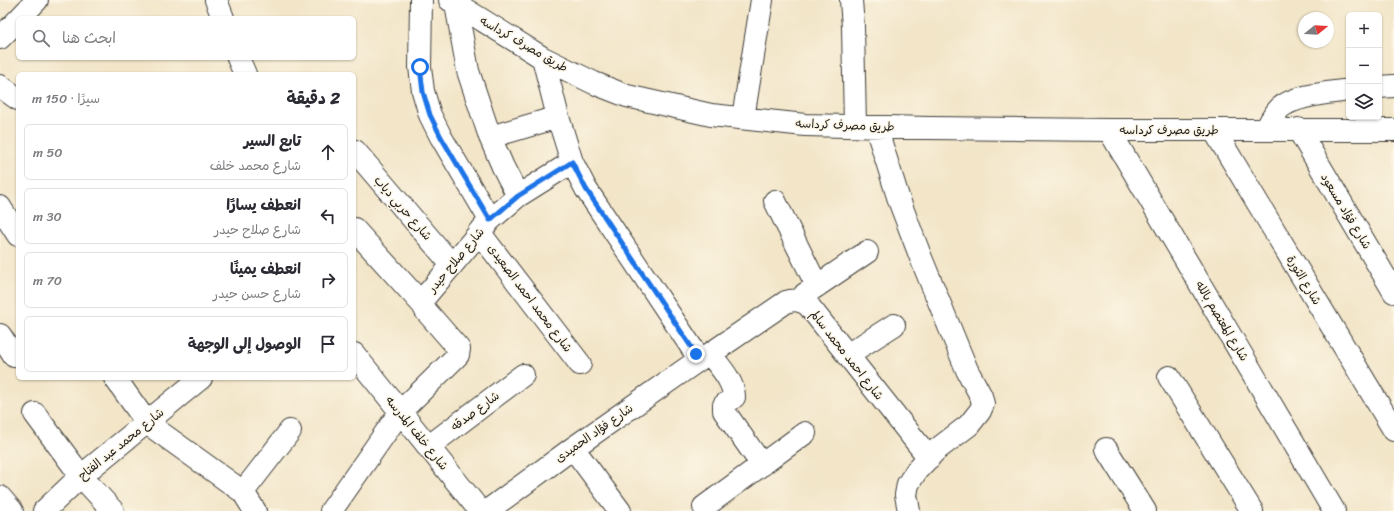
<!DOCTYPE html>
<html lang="ar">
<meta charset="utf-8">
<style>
:root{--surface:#fff;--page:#f7f7f7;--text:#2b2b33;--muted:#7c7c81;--line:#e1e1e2}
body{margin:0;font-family:Sriracha,"Playpen Sans Arabic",sans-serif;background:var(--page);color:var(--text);direction:rtl}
.controls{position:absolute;right:12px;top:12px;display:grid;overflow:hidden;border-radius:6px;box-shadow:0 1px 3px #0004}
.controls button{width:36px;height:36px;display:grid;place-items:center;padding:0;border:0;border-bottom:1px solid var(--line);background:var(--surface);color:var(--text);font:20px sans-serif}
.compass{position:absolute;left:1298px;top:12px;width:36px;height:36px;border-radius:50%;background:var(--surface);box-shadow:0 1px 3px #0004;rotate:72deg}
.stop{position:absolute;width:12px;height:12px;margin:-9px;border:3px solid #1a73e8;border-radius:50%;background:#fff}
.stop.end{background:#1a73e8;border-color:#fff;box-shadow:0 1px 4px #0008}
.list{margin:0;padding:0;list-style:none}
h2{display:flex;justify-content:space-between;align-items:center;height:52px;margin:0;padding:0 16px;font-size:17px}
h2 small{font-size:13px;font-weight:400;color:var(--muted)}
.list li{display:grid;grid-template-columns:26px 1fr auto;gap:12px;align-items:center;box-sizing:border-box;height:56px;margin:0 8px 8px;padding:0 8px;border:1px solid var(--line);border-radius:6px}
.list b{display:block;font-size:15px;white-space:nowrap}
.list p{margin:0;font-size:13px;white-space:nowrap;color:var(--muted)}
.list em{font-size:13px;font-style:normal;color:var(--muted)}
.icon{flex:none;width:22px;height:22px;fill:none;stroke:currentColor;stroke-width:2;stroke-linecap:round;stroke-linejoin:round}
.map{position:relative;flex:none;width:1394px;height:511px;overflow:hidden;direction:ltr}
.search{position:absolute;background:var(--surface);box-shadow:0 1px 3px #0004;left:16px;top:16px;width:340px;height:44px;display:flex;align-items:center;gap:10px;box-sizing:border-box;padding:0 14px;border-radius:6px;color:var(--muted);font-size:15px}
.panel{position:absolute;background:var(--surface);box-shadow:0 1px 3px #0004;left:16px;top:72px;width:340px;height:308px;border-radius:6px;direction:rtl}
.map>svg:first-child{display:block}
</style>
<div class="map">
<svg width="1394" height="511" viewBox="0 0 1394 511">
<rect width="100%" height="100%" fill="#fcf5e5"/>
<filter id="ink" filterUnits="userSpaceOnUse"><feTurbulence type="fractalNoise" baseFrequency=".025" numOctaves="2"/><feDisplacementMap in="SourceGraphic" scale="8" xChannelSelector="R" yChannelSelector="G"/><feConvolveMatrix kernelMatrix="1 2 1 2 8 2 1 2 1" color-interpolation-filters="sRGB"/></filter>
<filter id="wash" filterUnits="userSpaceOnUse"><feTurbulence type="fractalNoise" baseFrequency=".012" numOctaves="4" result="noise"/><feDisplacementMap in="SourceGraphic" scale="16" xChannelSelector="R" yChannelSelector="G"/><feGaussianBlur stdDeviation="0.9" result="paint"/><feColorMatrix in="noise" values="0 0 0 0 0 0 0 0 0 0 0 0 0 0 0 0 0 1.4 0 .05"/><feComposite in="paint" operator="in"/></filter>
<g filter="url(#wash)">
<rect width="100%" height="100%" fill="#f2e5c8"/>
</g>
<g filter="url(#ink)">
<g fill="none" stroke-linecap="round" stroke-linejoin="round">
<defs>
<path id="street" d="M216,0L223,18
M421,0L420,67L423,91L430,115L441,137L490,220
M450,0L543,58L594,83L627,96L711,115L805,125L929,128L1109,130H1394
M851,0L853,27L855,126
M456,4L468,71L490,137L503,167L518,196
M20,18L37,0
M0,38L18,20
M238,58L245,74
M543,58L558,117L572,162L586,189L696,354L703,357L710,354L786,302C795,299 801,300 808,305L929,458
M0,86L18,99
M1379,87L1394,86
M743,118L762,0
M876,127L899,200L921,258L967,370L981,396L983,404L980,411L969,425L935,451L917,470L908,484L906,495L909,511
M1266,129C1270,122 1274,114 1280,108C1295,95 1330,93 1349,90
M1298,129L1394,292
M1109,130L1334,511
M1214,130L1394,430
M490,137L558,117
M355,151L452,265
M775,201L817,286
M0,207L18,235
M354,229L423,305
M479,232L580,364
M805,294L867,252
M0,335L14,356
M354,354L480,511
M710,354C719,366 734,381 734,397L724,405V411L762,465
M847,355L894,325
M1169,377L1252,511
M115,378L147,423L243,492L255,511
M35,414L81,476L113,511
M428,447L523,375
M573,448L620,511
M1106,449L1145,511
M243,492L290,431
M0,497L12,511
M704,507L805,433
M44,511L81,476L201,378
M331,511L400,412L458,355L459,349L426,311L423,305L424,298L490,220L518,196L572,162
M487,511L573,448L703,357"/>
</defs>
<!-- street casing -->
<use href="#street" stroke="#3c3a36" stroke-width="24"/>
<!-- street -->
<use href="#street" stroke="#fff" stroke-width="22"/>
</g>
</g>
<g fill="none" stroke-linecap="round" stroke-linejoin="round" filter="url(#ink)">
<!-- route -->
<path stroke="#1a73e8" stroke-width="5" d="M420,67L423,92L430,115L441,137L490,220L518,196L572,162L586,189L696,354"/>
</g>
<g text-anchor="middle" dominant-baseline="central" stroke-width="3" stroke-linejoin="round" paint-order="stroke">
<!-- street labels -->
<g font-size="12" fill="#1c1c1c" stroke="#fcf5e5">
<text transform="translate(524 44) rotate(30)">طريق مصرف كرداسه</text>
<text transform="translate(845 125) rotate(2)">طريق مصرف كرداسه</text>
<text x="1169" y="130">طريق مصرف كرداسه</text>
<text transform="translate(403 208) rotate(49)">شارع حربي دياب</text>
<text transform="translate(1346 211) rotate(59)">شارع فؤاد مسعود</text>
<text transform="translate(456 260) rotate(-50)">شارع صلاح حيدر</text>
<text transform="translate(1304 280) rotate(59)">شارع الثورة</text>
<text transform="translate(530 298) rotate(53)">شارع محمد احمد الصعيدى</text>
<text transform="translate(1222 321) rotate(59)">شارع المعتصم بالله</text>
<text transform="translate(847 355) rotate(52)">شارع احمد محمد سالم</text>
<text transform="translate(475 411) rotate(-37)">شارع صدقه</text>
<text transform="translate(417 433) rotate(51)">شارع خلف المدرسه</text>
<text transform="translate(594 433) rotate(-35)">شارع فؤاد الحميدى</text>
<text transform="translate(121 444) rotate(-39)">شارع محمد عبد الفتاح</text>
</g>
</g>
</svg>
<div class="controls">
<button>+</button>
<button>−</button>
<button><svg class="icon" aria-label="layers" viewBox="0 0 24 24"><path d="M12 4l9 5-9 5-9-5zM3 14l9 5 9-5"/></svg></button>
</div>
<svg class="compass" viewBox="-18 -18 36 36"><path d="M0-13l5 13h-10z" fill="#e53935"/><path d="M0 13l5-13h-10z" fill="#7c7c81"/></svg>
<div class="stop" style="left:420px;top:67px"></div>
<div class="stop end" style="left:696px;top:354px"></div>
<div class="search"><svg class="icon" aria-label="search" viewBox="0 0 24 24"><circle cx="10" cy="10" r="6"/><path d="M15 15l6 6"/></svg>ابحث هنا</div>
<section class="panel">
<h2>2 دقيقة<small>سيرًا · 150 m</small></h2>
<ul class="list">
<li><svg class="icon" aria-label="ahead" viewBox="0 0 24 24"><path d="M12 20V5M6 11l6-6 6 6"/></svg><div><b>تابع السير</b><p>شارع محمد خلف</p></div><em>50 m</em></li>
<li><svg class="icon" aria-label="left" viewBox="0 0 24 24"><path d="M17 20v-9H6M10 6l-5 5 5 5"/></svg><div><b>انعطف يسارًا</b><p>شارع صلاح حيدر</p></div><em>30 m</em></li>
<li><svg class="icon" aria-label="right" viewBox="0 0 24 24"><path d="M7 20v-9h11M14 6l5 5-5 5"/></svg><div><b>انعطف يمينًا</b><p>شارع حسن حيدر</p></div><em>70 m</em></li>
<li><svg class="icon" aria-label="arrive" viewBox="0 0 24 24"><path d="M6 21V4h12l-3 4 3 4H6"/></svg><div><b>الوصول إلى الوجهة</b></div></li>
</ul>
</section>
</div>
